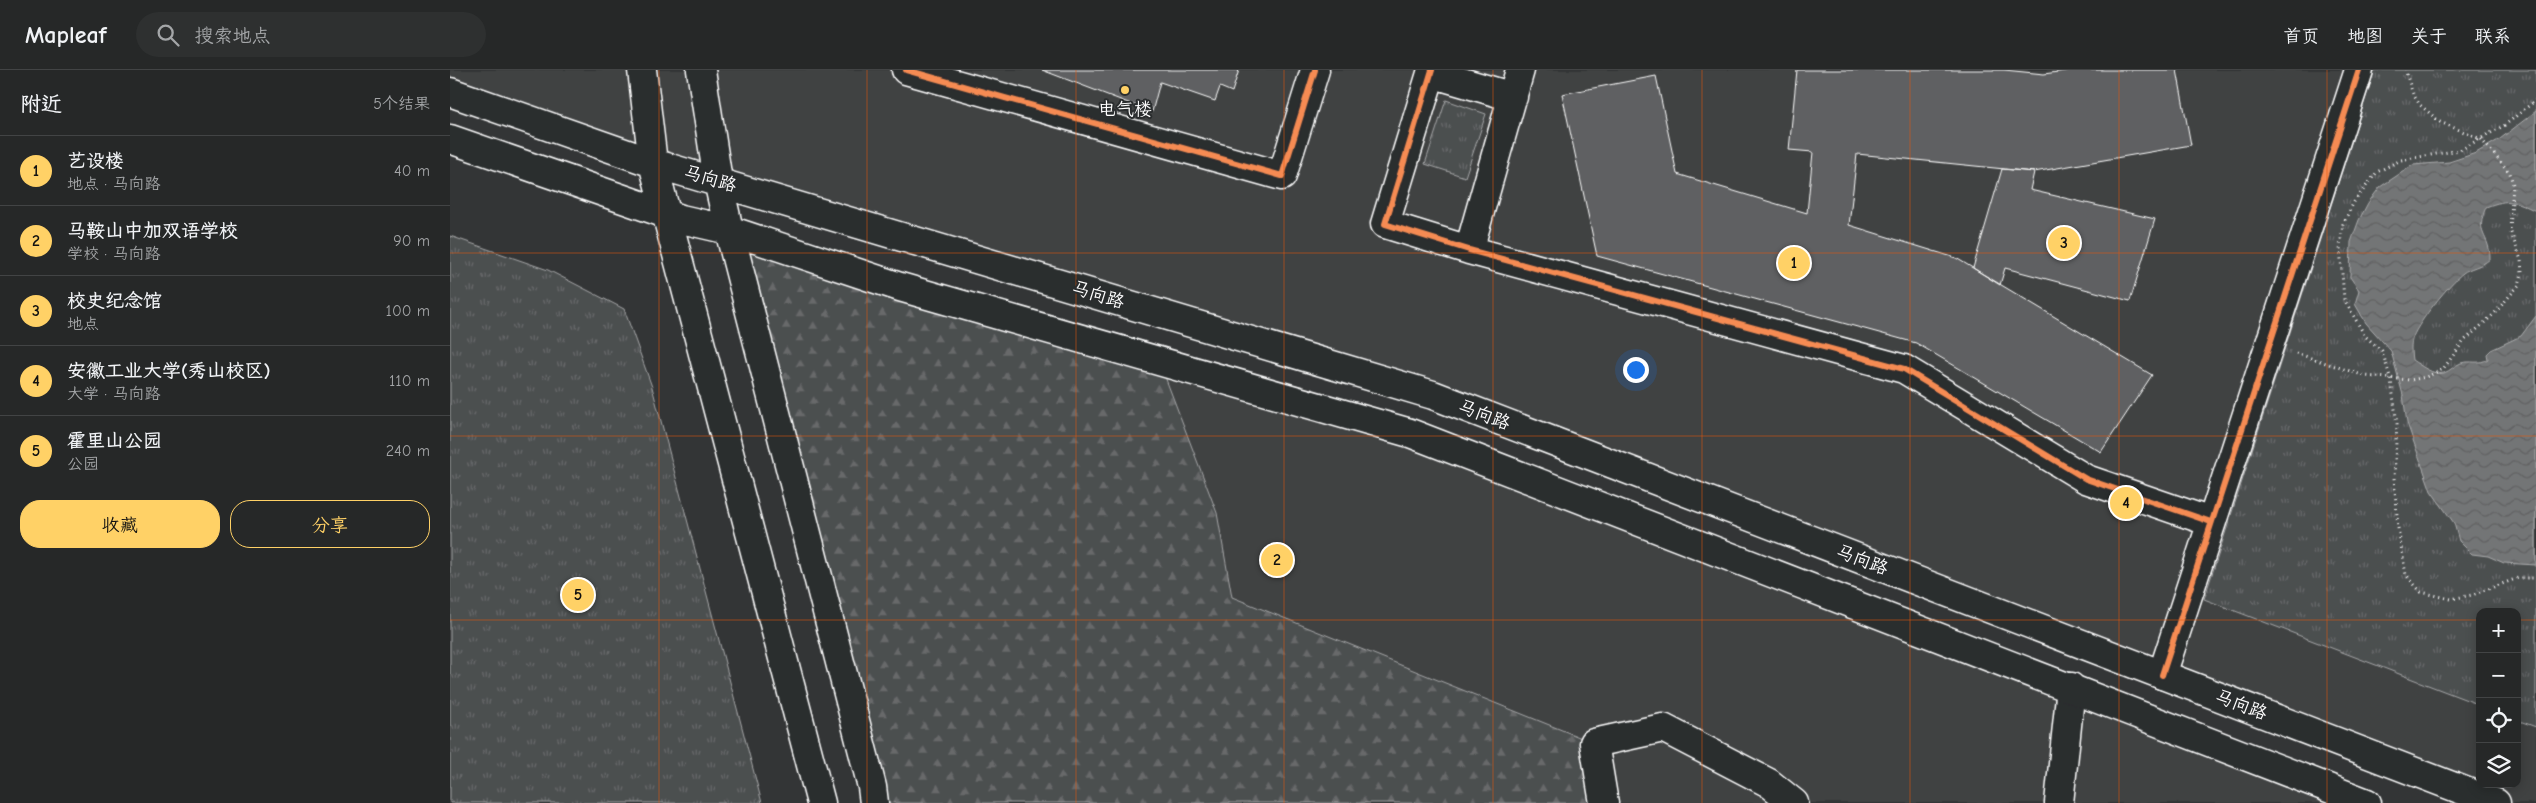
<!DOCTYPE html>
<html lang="zh">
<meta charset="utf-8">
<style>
:root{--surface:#262828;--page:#2e3030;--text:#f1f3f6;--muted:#a4a6a8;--line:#424445;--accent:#ffd166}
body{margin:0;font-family:"Comic Neue","LXGW WenKai TC",sans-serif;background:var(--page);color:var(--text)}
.controls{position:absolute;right:15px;bottom:15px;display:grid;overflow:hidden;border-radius:10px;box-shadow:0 2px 12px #0003}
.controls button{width:45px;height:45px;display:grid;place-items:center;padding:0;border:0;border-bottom:1px solid var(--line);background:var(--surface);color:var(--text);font:25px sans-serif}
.you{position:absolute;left:1185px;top:299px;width:18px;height:18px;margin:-12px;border:4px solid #fff;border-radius:50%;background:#1a73e8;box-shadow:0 0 0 8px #1a73e833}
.badge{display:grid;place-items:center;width:32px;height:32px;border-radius:50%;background:var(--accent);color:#111;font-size:16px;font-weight:700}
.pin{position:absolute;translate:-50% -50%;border:2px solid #fff;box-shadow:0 1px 5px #0006}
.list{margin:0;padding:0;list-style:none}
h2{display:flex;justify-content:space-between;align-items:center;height:65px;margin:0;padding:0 20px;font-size:21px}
h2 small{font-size:16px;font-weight:400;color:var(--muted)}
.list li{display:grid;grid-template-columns:32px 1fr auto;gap:15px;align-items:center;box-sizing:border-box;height:70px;padding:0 20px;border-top:1px solid var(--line)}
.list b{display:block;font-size:19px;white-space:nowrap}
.list p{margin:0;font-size:16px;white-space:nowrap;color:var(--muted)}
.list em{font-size:16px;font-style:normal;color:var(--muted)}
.actions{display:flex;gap:10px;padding:15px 20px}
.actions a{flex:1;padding:11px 0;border:1px solid var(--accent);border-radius:20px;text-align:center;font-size:18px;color:var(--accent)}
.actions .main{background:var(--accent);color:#111}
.icon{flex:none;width:28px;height:28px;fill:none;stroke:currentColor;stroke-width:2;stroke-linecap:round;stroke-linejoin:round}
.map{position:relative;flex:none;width:2086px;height:733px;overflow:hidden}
header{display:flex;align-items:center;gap:30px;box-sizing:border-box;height:70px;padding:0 25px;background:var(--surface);border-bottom:1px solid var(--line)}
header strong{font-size:24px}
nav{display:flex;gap:28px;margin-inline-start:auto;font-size:18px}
.search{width:350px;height:45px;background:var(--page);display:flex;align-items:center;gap:12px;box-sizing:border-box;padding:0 18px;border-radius:28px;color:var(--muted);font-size:19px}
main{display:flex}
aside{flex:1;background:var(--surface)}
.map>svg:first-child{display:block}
</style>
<header>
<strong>Mapleaf</strong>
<div class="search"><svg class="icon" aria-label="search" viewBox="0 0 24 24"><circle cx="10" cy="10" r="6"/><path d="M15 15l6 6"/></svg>搜索地点</div>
<nav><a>首页</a><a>地图</a><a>关于</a><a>联系</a></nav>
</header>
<main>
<aside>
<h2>附近<small>5个结果</small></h2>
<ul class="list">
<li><span class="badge">1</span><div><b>艺设楼</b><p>地点 · 马向路</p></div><em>40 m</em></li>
<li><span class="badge">2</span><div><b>马鞍山中加双语学校</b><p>学校 · 马向路</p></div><em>90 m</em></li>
<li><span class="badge">3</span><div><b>校史纪念馆</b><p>地点</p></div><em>100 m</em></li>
<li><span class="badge">4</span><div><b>安徽工业大学(秀山校区)</b><p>大学 · 马向路</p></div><em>110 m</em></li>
<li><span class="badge">5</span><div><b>霍里山公园</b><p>公园</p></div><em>240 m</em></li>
</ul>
<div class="actions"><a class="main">收藏</a><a>分享</a></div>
</aside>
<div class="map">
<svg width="2086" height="733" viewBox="0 0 2086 733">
<defs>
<pattern id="grass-tufts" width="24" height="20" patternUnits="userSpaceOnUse" patternTransform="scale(1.25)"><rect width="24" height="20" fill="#4c4f50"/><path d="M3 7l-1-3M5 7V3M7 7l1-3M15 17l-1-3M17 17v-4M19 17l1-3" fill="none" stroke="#67696a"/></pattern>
<pattern id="forest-firs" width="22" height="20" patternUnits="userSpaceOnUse" patternTransform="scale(1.25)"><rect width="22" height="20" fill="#4c4f50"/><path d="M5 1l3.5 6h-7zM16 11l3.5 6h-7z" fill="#67696a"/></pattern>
<pattern id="water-waves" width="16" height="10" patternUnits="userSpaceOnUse" patternTransform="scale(1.25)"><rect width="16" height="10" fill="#737576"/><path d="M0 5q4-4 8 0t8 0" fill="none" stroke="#606061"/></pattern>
</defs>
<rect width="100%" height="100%" fill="#333536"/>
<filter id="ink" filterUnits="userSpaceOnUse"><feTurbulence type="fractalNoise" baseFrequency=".02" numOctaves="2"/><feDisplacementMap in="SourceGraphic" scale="10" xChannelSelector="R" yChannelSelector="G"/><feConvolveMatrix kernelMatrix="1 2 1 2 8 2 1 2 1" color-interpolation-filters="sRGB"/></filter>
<g filter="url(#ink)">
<!-- built -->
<path fill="#404243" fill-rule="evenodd" d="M0,0H2086V733H2046L983,325L0,17ZM2030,542H2067V714H2030Z
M481,226L960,363L1917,733H424Z"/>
<!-- grass -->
<path fill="url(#grass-tufts)" stroke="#a6a7a8" d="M1931,0H2086V657L2067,650V542H2030V635L1754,529L1924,2Z
M996,30L1036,44L1015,107L975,94Z
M0,166L98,200L174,239L202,317L312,733H0Z"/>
<!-- forest -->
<path fill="url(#forest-firs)" stroke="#a6a7a8" d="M279,160L709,291L767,443L782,527L1144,673L1154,733H424Z"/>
<!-- water -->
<path fill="url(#water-waves)" stroke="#abacad" d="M2086,41V141C2065,131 2059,128 2036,137C2024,166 2040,163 2040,189C2031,197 2019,198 2013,203C2000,213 1969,251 1963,267C1960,274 1961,282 1962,290C1970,295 1984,306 1994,303C2000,301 2005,295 2011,293C2021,290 2029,295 2038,289L2037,284L2041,280L2071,266L2086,246V495L2054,493L2038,486L2022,484L2009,471L2004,453L1981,421L1957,353L1953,325L1941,281L1916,253L1905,234L1909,220L1900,207L1901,172L1909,150L1918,133L1930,117L1963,95L1999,92L2026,83L2050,69Z"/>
<!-- building -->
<path fill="#5f6162" stroke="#fff" d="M592,0H789L782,22L770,17L765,31L710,12L702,42Z
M1347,0H1554L1594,4L1622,0H1727L1741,75L1584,102L1407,84L1399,155L1506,188L1702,305L1651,382L1466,273L1147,186L1112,24L1206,6L1227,104L1357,143L1363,82L1339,80Z
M1552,99L1584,102L1580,120L1705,149L1680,231L1555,198L1550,215L1523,198Z"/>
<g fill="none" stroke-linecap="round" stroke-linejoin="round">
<defs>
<path id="street" d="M456,0L832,106L865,0
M982,0L935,154L1019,180L1454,299L1636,409L1761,452
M981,3L1063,27
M1019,180L1070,0
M1712,605L1909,0
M1154,733L1144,673L1213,658L1319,713L1344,733
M1609,733L1621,617"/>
<path id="primary" d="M192,0L203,93L371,733
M251,0L268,111L279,160L422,717L424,733
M0,22L203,93L983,325L2046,733
M0,69L231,149L279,160L450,217L960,363L1917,733"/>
</defs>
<!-- street casing -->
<use href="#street" stroke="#fff" stroke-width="31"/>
<!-- primary casing -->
<use href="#primary" stroke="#fff" stroke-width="31"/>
<!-- path -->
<path stroke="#fff" stroke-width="3" stroke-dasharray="1 4" stroke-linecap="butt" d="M2086,30L2055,55L2010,80L1951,90L1927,102L1904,132L1893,154L1890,177L1894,229L1915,266L1932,281L1941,310L1947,354L1944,408L1948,458L1956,505L1971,522L2001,529L2022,525L2068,508H2086
M1846,283L1915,306L1961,310L1976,307L1993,299L2014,271L2044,244L2069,215L2072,203L2071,190L2060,160L2063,115L2060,103L2031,69L1990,52L1970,35L1963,24L1955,0"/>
<!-- street -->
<use href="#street" stroke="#2a2d2e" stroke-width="28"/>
<!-- primary -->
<use href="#primary" stroke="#2a2d2e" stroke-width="28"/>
<defs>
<path id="cycleway" d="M456,0L832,106L865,0
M982,0L935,154L1019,180L1454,299L1636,409L1761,452
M1712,605L1909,0"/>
</defs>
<!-- cycleway casing -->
<use href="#cycleway" stroke="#2a2d2e" stroke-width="9"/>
<!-- cycleway -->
<use href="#cycleway" stroke="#f68b52" stroke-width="6"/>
</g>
</g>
<!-- grid -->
<path fill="none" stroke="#e8590c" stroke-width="1" stroke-opacity="0.55" d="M209,0V733M417,0V733M626,0V733M834,0V733M1043,0V733M1252,0V733M1460,0V733M1669,0V733M1877,0V733M0,183H2086M0,366H2086M0,550H2030M2067,550H2086"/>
<!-- markers -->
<circle fill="#ffd166" stroke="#2a2d2e" stroke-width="2" cx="675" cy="20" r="5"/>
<g text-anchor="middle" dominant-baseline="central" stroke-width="4" stroke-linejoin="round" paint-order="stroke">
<!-- poi labels -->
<g font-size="18" fill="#fff" stroke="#2a2d2e">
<text x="675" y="39">电气楼</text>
</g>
<!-- street labels -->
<g font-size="18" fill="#fff" stroke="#2a2d2e">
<text transform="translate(260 109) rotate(16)">马向路</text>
<text transform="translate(648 225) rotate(17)">马向路</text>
<text transform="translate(1034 345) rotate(21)">马向路</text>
<text transform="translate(1412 490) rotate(21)">马向路</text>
<text transform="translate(1791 635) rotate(21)">马向路</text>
</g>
</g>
</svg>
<div class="controls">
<button>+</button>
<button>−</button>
<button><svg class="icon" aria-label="locate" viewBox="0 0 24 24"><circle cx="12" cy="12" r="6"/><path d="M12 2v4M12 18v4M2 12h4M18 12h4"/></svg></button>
<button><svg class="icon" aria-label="layers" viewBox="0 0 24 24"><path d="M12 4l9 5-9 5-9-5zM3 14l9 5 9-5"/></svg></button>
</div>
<div class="you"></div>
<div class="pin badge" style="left:1344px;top:193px">1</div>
<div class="pin badge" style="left:827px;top:490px">2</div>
<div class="pin badge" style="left:1614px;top:173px">3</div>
<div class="pin badge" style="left:1676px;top:433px">4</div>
<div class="pin badge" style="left:128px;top:525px">5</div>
</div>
</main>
